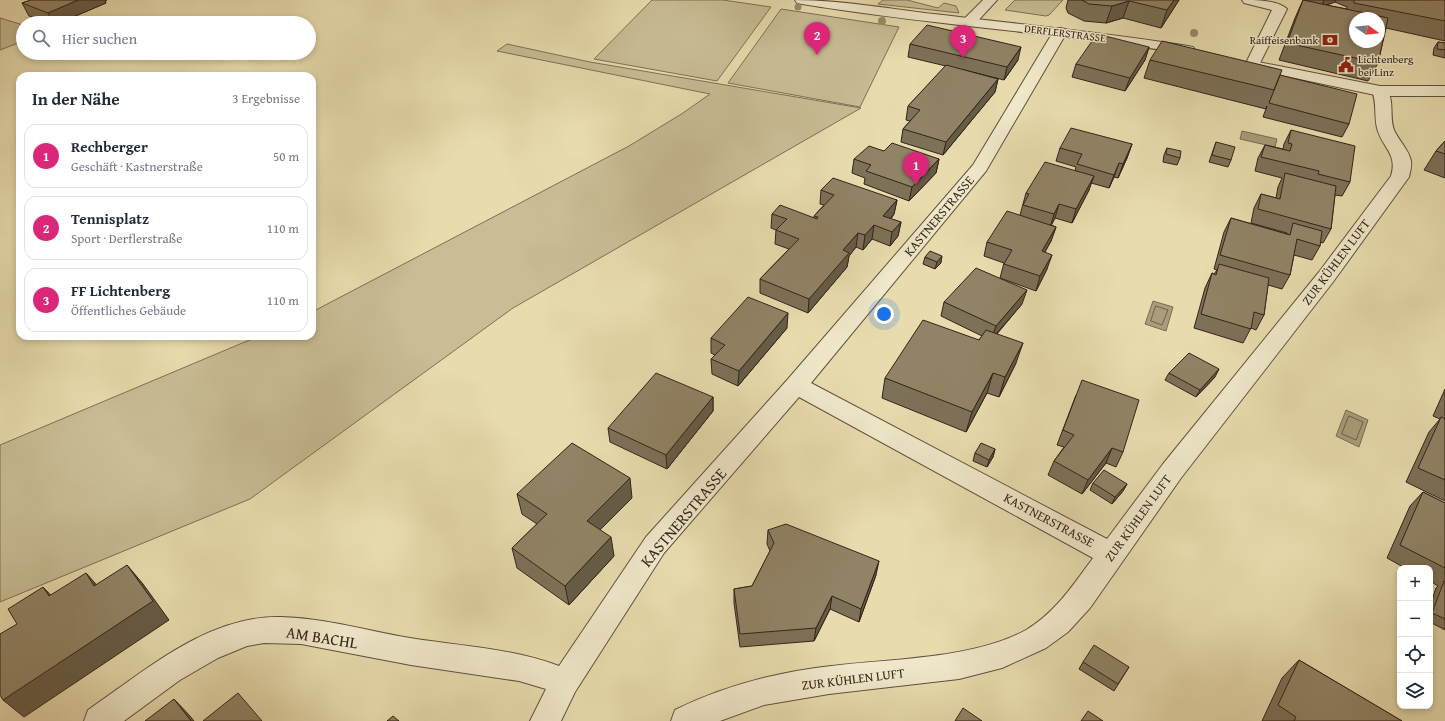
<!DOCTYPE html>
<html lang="de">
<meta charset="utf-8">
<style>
:root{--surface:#fff;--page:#f6f6f7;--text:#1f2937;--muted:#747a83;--line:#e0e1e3;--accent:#db2777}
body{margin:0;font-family:"Gentium Book Plus",serif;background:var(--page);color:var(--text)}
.controls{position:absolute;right:12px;bottom:12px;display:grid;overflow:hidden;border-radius:8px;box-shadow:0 2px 6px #0003}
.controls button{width:36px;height:36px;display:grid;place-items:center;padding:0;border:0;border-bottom:1px solid var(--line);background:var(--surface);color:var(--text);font:20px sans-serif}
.compass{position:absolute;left:1349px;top:12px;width:36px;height:36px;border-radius:50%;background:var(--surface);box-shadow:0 2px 6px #0003;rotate:105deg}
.you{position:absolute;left:884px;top:314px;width:14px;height:14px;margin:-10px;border:3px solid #fff;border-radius:50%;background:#1a73e8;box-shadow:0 0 0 6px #1a73e833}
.badge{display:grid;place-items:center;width:26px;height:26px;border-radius:50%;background:var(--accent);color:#fff;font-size:13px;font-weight:700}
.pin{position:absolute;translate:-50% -33px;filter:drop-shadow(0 1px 2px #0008)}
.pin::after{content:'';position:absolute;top:21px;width:14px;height:12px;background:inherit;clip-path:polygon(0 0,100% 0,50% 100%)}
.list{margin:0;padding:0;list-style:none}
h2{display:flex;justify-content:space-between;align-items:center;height:52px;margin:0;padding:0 16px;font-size:17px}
h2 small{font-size:13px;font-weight:400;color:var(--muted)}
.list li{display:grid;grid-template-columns:26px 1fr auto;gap:12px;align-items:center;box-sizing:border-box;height:64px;margin:0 8px 8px;padding:0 8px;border:1px solid var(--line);border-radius:12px}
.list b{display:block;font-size:15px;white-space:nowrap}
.list p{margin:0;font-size:13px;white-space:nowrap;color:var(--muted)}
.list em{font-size:13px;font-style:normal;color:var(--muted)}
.icon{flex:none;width:22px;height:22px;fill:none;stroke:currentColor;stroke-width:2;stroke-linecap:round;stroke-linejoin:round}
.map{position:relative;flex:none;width:1445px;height:721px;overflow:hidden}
.search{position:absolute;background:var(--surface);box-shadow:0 2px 6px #0003;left:16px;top:16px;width:300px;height:44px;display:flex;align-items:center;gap:10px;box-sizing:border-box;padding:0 14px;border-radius:22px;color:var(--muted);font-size:15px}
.panel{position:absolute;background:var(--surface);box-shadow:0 2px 6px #0003;left:16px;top:72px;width:300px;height:268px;border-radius:12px}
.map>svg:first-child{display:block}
</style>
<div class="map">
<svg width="1445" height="721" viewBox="0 0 1445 721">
<rect width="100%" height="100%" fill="#e8dcae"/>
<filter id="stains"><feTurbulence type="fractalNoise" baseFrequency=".005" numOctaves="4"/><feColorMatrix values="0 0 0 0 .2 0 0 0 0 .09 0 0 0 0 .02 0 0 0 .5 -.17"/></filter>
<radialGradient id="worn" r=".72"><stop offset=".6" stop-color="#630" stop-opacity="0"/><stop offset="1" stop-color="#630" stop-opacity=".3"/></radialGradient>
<!-- green -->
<path fill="#c9bd95" stroke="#7e7057" d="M652,0H723L771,7L717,81L594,59Z
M883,0H907L938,8L944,3L956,6L959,13L878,4Z
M1015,0H1063L1049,15L1046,16L1005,10Z
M781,9L899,27L860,107L728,83Z
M0,18L23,25V41L0,50Z
M507,44L590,62L861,108L513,308L250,499L0,602V445L259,336H312V312L629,146L683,113L710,94L497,51Z"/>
<!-- water -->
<path fill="#aa9d7b" stroke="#7a6c54" d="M1242,131L1277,139L1275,147L1240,139Z
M1153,301L1173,307L1166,331L1145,324Z
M1346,410L1368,420L1359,447L1336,436Z"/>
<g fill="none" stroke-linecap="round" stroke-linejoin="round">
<!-- shore -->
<path stroke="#6e604a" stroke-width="1" d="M1156,306L1168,310L1162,325L1151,321Z
M1349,416L1363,422L1356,440L1342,434Z"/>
<defs>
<path id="minor" d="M983,0H997L974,25H964L962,22L964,19Z
M1242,0C1256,0 1278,0 1287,9L1259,65L1257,68H1247L1245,65L1272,10L1244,3Z
M1060,28L1065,29L1067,32L986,171L811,383L1107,539L1163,464L1319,272L1391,176C1398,153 1382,148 1377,128C1374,115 1377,103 1372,91L1374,88H1386C1395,101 1389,116 1394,130C1399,141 1409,150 1411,161C1412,167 1410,172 1409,177L1333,282L1181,478L1090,608L1068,632L1046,648L1002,668L959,679L829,694L764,705L720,721H671L675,710C724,686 777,672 831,666C890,659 974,659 1026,630C1055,613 1074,584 1093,558L799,397L664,553L575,692L561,721H530L546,689L519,681L411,665L301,644L264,643L247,646L218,658L180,680L124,721H84L88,710C145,671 208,615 281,617C325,618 368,631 410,638C460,646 511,648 559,666L646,537L788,379L973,165L1053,32L1055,29Z"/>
<path id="tertiary" d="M795,0C845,0 894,10 943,15C1025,25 1107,33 1188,46L1193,47L1195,50L1193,53L1188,54C1060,33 930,25 802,4L797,3Z
M1253,61L1380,86H1445V96H1380L1248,68L1246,65L1248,62Z"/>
</defs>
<!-- minor casing -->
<use href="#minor" stroke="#60513e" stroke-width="2"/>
<!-- tertiary casing -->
<use href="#tertiary" stroke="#60513e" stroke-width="2"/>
<!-- minor -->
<use href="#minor" fill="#f0e8ca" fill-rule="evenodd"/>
<!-- tertiary -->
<use href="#tertiary" fill="#f0e8ca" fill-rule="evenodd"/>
</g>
<!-- trees -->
<g fill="#998c6d">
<circle cx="798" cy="7" r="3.5"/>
<circle cx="882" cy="21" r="4"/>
<circle cx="1194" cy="33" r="4"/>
</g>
<!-- wall -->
<path fill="#7d7158" stroke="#322319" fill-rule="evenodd" d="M31,0H107L105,1L106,3L59,23H49L29,16L22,3Z
M1068,0H1179L1161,28L1123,18L1106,23L1084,21L1068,13L1066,8Z
M1303,0L1307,1L1304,0H1445V41L1386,28L1378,63L1368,81L1279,60L1295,18ZM1335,2L1347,7V9L1326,5Z
M1438,42L1445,43V58L1433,55L1434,48Z
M910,44L1018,60L1004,80L964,70L998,79L995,92L943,155L901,142L903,129L910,121L906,120L908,106L946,66L908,57Z
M1149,47L1145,60L1125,91L1072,77L1076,64Z
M1150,60L1280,75L1349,124L1342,137L1263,117L1267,106L1266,109L1144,78Z
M1291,130L1350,182L1342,196L1335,195L1331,229L1323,243L1320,242V246L1312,260L1294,255L1290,275L1282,289L1268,285L1264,315L1256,330L1251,328L1243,343L1194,328L1205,288L1212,273L1214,274L1217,270L1214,269L1224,232L1231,218L1287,234V233L1251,223L1254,208L1261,194L1276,198L1278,187L1282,178L1255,171L1258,158L1265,145L1283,149L1284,144Z
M1445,141V178L1424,170L1436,151Z
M1216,142L1231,160L1228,167L1209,162Z
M1132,144L1127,158L1118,178L1114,177L1109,188L1091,183L1089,190L1072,223L1055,218L1051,225L1056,227L1051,241L1045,252L1047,269L1036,291L1000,278L1004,263L984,256L987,242L1020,215L1026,193L1075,171L1076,167L1056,161L1060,148Z
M1167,148L1180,158L1177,165L1163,162L1164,155Z
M884,151L939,159L936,173L909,201L864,184L865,178L852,173L854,159Z
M821,190L897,200L894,214L891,219L901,222L898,236L890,246L872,239L863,250L856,247L849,256L847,267L808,313L760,293V279L789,249L775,244L776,230L771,228L772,214L814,218V216L824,205L820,204Z
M925,257L941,263L935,269L923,264Z
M944,302L1022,304L997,334L1016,363L999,397L987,393L966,432L882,398L885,378L979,340L982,336L941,316Z
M787,328L738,386L712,374L711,359L715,355L711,353V338Z
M1169,373L1215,377L1196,397L1165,380Z
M1445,389V501L1406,482L1429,432L1440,419L1433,416Z
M1076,395L1123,452L1116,467L1106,463L1082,494L1048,475L1054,461L1064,447L1057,445Z
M713,397V411L667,469L610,442L608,428Z
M995,449L993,457L987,467L973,461L975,453Z
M1093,483L1127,484L1123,491L1112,504L1090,490Z
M1423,492L1445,503V630L1430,622V606L1436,588L1438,586L1430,581V568H1405L1387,558L1410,506Z
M517,494L632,498L600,530L614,556L569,605L517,568L512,548L537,524L522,514Z
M768,530L876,575L859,622L830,609L814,641L740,647L734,603V589L752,586L770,551L767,544Z
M1299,660L1402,721H1262L1282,678Z
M1083,662L1129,667L1114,691L1079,669Z"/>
<!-- shaded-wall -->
<path fill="#665c47" stroke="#322319" d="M78,0H107L105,1L106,3L59,23H53L48,13Z
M1174,0H1179L1161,28L1167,10Z
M1324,0H1336L1335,2L1321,7Z
M1129,1L1123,18L1106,23L1112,6Z
M1021,47L1018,60L1004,80L1007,67Z
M1149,47L1145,60L1125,91L1130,78Z
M998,79L995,92L943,155L946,142Z
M1132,144L1127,158L1118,178L1123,164Z
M939,159L936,173L909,201L912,187Z
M1119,163L1114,177L1109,188L1114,175Z
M1094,176L1089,190L1072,223L1076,209Z
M897,200L894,214L882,228L883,216Z
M1059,204L1055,218L1050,228L1054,214Z
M901,222L898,236L890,246L892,232Z
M874,225L872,239L863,250L865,235Z
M1056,227L1051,241L1037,266L1042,251Z
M858,233L856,247L849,256L847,267L808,313L809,299L843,250Z
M1052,255L1047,269L1036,291L1040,276Z
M942,256L941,263L935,269L937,262Z
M1027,290L1022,304L991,340L996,326Z
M788,313L787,328L738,386L739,371Z
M1023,343L1016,363L999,397L1005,377Z
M1219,369L1215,377L1196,397L1200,390Z
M993,373L987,393L966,432L972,412Z
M713,397V411L667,469L666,455Z
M1112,448L1106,463L1082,494L1088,480Z
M995,449L993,457L987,467L989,460Z
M630,478L632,498L590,540L587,521Z
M1127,484L1123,491L1112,504L1115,497Z
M611,537L614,556L569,605L565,586Z
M879,561L876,575L859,622L861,609Z
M127,565L143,584L169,620L24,717L3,700Z
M86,573L103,592L94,586Z
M43,587L61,606L49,596Z
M832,596L830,609L814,641L816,628Z
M174,699L190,716L194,721H191Z"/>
<!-- building -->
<path fill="#918366" stroke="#322319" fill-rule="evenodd" d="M31,0H78L48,13L22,3Z
M1082,0H1174L1167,10L1129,1L1112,6L1089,4Z
M1303,0L1388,18L1378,63L1287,43ZM1355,18H1379V42H1355Z
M1354,0H1445V21L1354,3Z
M927,25L1021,47L1007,67L910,44Z
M1097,34L1149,47L1130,78L1076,64Z
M1162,41L1282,70L1274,90L1150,60Z
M1438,42L1445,43V50L1437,49Z
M946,65L998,79L946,142L903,129L920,110L908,106Z
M1280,75L1357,94L1349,124L1269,103Z
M1071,128L1132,144L1123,164L1119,163L1114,175L1077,164L1082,154L1060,148Z
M1291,130L1355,146L1350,182L1318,174L1319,171L1261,157L1265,145L1290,151L1292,144L1288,143Z
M1445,141V154L1436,151Z
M1216,142L1235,147L1231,160L1212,155Z
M892,143L939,159L912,187L866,171L871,165L854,159L869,146L884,151Z
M1167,148L1181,151L1180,158L1166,154Z
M1045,162L1094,176L1076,209L1059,204L1054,214L1023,205L1029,194L1026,193Z
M1285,173L1336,186L1331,229L1258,209L1261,194L1280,199Z
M833,178L897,200L883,216L901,222L892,232L874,225L865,235L858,233L843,250L849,253L809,299L760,279L799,239L776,230L787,219L772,214L780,205L817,219L818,217L814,216L834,195L821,190Z
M1007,211L1056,227L1042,251L1052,255L1040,276L1004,264L1012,250L987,242Z
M1231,218L1290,235L1293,223L1322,231L1320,246L1297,239L1290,275L1220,255Z
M930,251L942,256L937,262L925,257Z
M1219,264L1269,278L1264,315L1254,312L1251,329L1201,314L1212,273L1216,275Z
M976,268L1027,290L996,326L944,302Z
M748,297L788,313L739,371L711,359L725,345L711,338Z
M923,320L979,340L986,330L1023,343L1005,377L993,373L972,412L885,378Z
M1189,353L1219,369L1200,390L1169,373Z
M656,373L713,397L666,455L608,428Z
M1082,380L1139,400L1123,452L1112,448L1088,480L1054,461L1074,435L1063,430Z
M1441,417L1445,419V480L1418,468Z
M572,443L630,478L587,521L611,537L565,586L512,548L547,514L517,494Z
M981,443L995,449L989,460L975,453Z
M1104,470L1127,484L1115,497L1093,483Z
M1423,492L1445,503V568L1400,545Z
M786,524L879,561L861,609L832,596L816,628L740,634L734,589L752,586L774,543L768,530Z
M127,565L153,601L3,700L0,695V634L17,624L8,609L43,587L49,596L86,573L94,586Z
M1444,581L1445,582V619L1432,613Z
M1094,645L1129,667L1118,684L1083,662Z
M1299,660L1402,721H1294L1296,717L1278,705Z
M238,693L262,721H203Z
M174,699L191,721H145Z
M963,708L982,721H955Z
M1088,711L1103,721H1081Z
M393,716L399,721H387Z"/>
<!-- icons -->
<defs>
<symbol id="bank-bare" viewBox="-9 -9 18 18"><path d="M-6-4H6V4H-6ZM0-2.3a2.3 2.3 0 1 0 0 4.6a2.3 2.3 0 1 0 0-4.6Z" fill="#8f2418" stroke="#f0e8ca" stroke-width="2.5" paint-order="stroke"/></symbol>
<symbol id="civic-bare" viewBox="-9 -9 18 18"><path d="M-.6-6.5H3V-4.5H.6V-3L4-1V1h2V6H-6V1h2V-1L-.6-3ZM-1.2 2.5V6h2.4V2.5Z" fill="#8f2418" stroke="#f0e8ca" stroke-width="2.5" paint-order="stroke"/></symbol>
</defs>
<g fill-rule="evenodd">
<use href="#bank-bare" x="1319" y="29" width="22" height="22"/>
<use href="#civic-bare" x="1335" y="54" width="22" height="22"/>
</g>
<g text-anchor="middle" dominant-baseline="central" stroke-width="3" stroke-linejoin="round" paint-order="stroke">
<!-- far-street labels -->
<g font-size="11" fill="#322319" stroke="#f0e8ca">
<text transform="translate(1065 33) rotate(7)">DERFLERSTRASSE</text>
</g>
<!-- far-poi labels -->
<g font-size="11" fill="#322319" stroke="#f0e8ca" text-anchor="end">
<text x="1318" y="40">Raiffeisenbank</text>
<text x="1358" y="59" text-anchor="start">Lichtenberg<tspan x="1358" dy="13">bei Linz</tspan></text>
</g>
<!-- street labels -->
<g font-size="13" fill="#322319" stroke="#f0e8ca">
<text transform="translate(939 216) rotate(-50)">KASTNERSTRASSE</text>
<text transform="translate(1336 262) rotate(-53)">ZUR KÜHLEN LUFT</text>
<text transform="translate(1138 518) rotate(-54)">ZUR KÜHLEN LUFT</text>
<text transform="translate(1049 520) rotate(28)">KASTNERSTRASSE</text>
<text transform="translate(853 679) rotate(-7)">ZUR KÜHLEN LUFT</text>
</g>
<!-- near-street labels -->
<g font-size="16" fill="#322319" stroke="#f0e8ca">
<text transform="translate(683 517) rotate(-50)">KASTNERSTRASSE</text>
<text transform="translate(322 637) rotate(9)">AM BACHL</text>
</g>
</g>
<rect width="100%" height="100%" filter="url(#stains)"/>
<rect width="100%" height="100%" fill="url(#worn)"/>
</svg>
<div class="controls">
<button>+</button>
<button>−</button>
<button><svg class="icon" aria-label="locate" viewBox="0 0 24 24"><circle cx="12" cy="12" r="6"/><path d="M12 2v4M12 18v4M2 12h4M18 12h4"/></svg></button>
<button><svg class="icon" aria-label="layers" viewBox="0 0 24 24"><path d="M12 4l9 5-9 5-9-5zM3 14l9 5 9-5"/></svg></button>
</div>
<svg class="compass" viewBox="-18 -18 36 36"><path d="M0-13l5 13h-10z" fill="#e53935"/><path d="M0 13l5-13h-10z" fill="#747a83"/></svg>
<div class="you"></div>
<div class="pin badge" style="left:916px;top:185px">1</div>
<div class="pin badge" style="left:817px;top:55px">2</div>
<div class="pin badge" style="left:963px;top:58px">3</div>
<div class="search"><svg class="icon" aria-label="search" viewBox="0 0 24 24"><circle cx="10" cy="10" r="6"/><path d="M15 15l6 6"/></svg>Hier suchen</div>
<section class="panel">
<h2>In der Nähe<small>3 Ergebnisse</small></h2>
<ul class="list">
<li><span class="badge">1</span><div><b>Rechberger</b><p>Geschäft · Kastnerstraße</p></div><em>50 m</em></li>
<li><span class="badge">2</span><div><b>Tennisplatz</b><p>Sport · Derflerstraße</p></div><em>110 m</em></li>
<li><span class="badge">3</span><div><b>FF Lichtenberg</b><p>Öffentliches Gebäude</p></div><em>110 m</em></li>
</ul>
</section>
</div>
